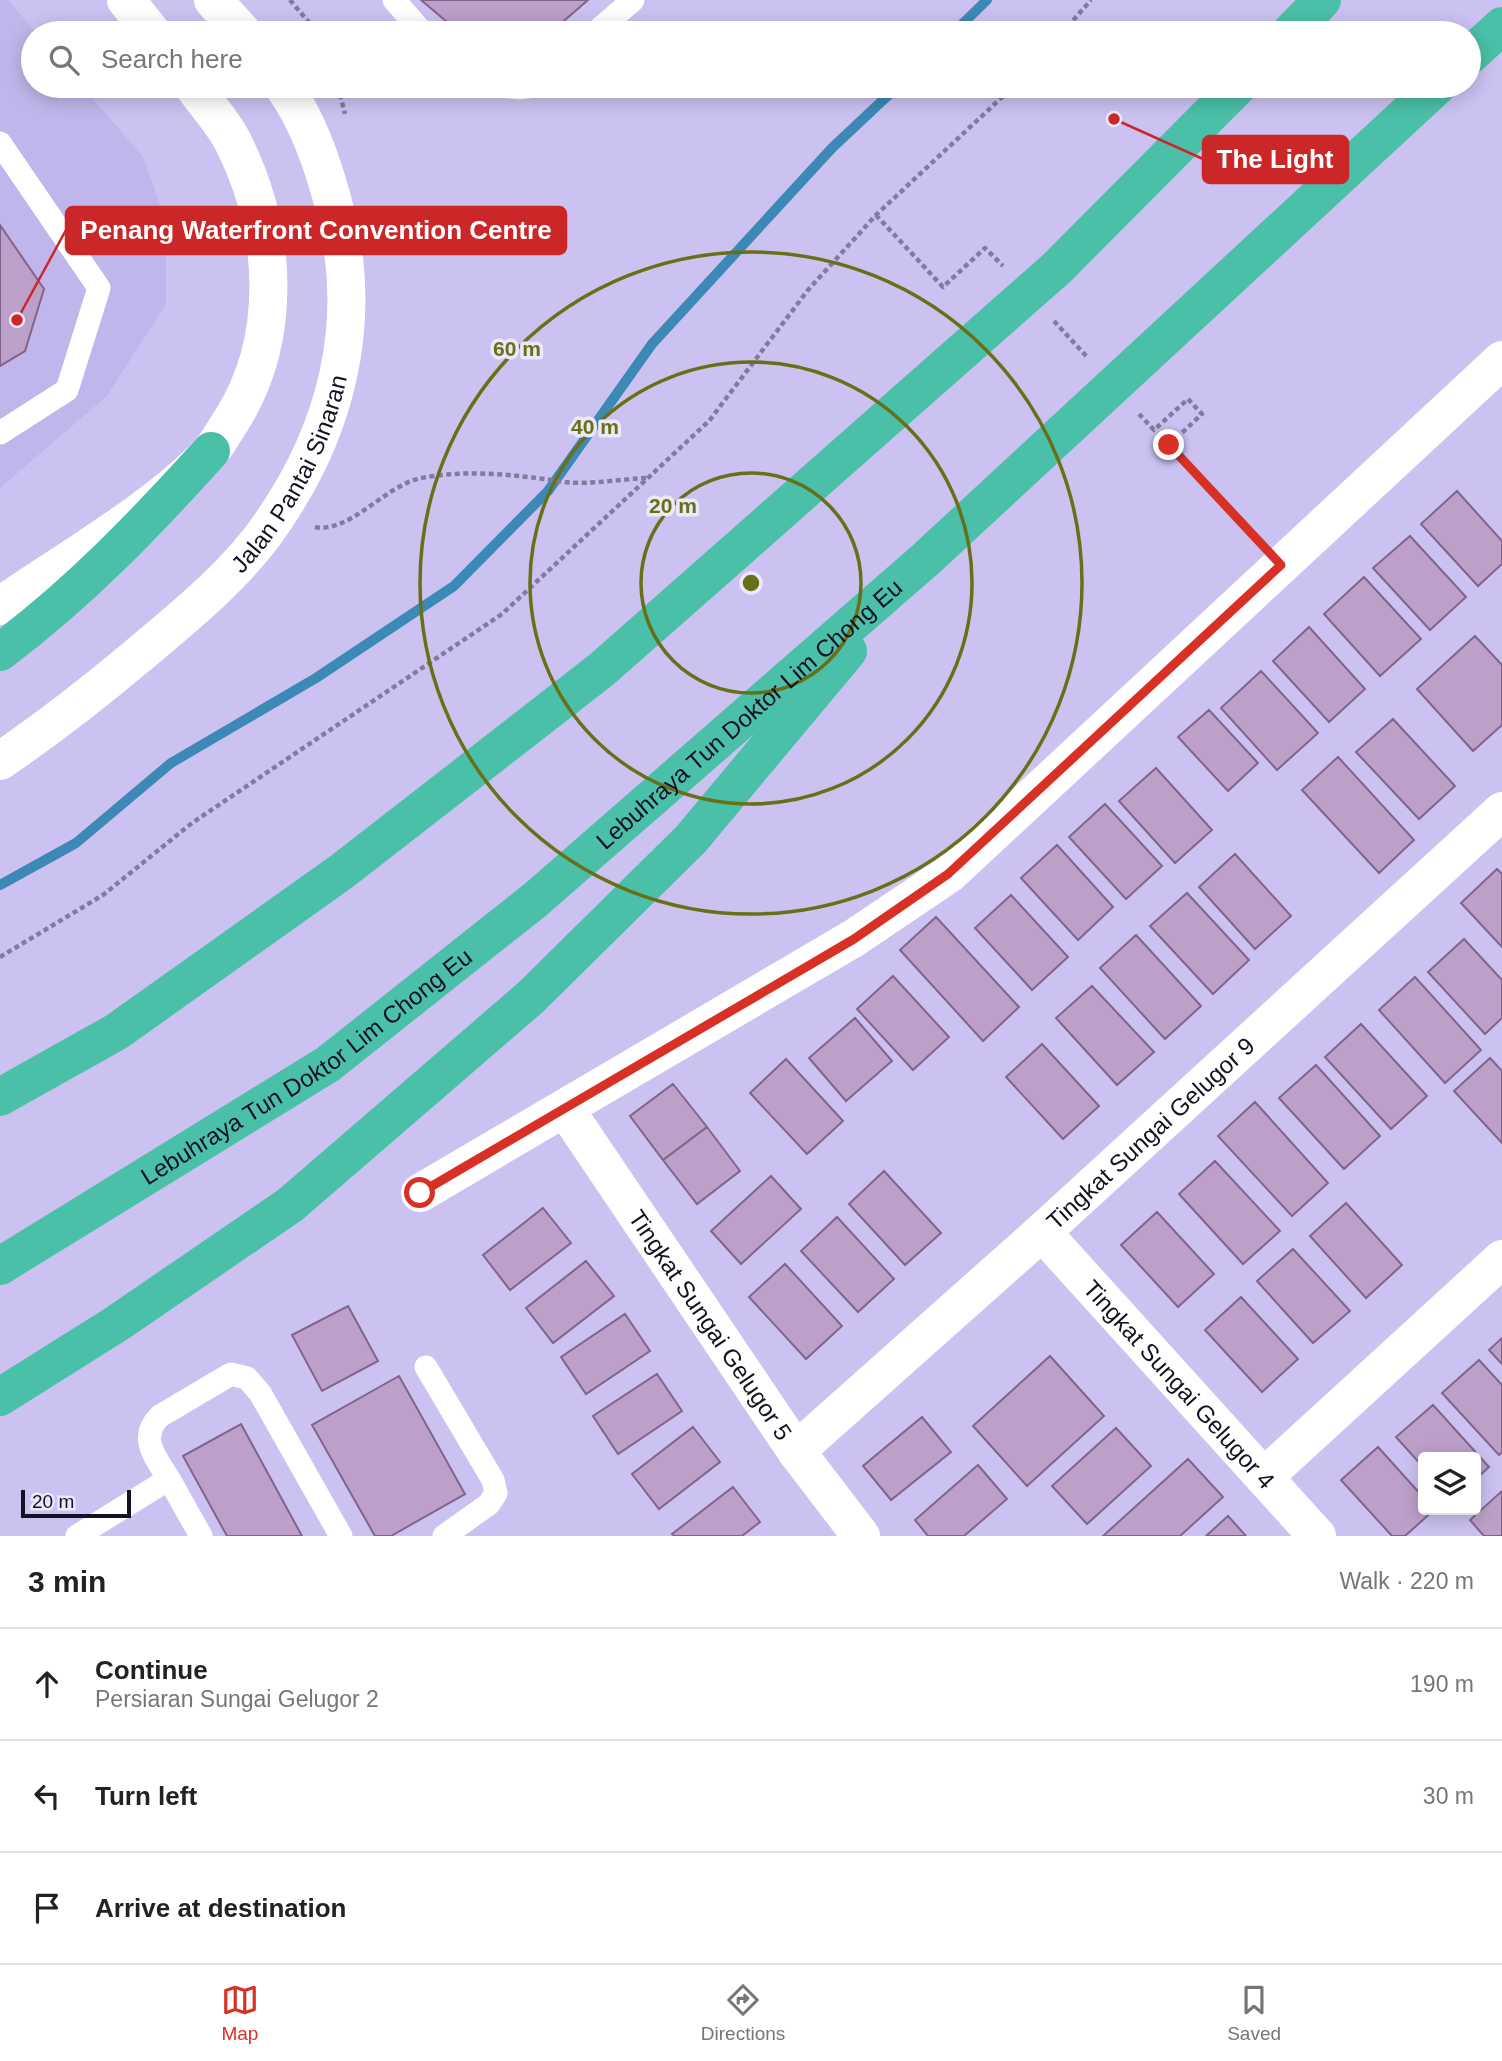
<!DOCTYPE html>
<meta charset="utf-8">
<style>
:root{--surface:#fff;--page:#f2f2f2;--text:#222;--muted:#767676;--line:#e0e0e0;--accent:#d93025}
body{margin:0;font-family:Arial,sans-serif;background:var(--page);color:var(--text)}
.controls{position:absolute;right:21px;bottom:21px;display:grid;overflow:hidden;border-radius:7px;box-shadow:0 4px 18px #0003}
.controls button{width:63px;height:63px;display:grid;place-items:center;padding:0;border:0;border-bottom:2px solid var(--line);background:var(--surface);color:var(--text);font:35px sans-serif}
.scale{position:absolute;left:21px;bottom:18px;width:110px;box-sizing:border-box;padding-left:7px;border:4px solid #151122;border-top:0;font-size:19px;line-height:24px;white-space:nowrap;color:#151122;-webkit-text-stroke:5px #ebe8fb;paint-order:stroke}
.stop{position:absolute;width:21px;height:21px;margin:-16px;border:5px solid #d93025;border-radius:50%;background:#fff}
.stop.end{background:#d93025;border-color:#fff;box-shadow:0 2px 7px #0008}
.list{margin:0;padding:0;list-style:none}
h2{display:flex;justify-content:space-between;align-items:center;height:91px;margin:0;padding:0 28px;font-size:30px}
h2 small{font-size:23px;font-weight:400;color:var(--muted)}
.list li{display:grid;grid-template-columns:46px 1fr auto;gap:21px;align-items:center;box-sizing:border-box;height:112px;padding:0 28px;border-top:2px solid var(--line)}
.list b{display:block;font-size:26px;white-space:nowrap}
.list p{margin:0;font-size:23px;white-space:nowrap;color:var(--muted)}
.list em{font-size:23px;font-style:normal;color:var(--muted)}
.icon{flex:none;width:38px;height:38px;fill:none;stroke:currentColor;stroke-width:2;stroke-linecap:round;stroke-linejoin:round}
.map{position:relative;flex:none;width:1502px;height:1536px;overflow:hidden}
.search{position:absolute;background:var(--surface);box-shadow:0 4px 18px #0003;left:21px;right:21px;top:21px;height:77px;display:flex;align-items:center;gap:18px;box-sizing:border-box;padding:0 24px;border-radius:38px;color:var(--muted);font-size:26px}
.sheet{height:427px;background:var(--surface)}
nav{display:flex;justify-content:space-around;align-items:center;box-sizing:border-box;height:98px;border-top:2px solid var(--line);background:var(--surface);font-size:19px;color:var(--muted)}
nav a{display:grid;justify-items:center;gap:4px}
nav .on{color:var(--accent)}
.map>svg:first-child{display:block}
</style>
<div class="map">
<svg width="1502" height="1536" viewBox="0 0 1502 1536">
<rect width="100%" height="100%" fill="#ccc2f2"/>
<!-- built -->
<path fill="#c0b6eb" d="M0,0H8L36,33H33V86H82L143,157L166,221V304L107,396L0,488Z"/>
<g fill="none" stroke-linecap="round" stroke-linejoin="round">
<!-- stream -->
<path stroke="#3c89b6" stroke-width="10" d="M953,33L987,0
M0,885L76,843L171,763L316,678L454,586L548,491L652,344L832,148L898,86"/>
</g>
<!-- building -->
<path fill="#bca0ca" stroke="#7f658c" stroke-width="2" d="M421,0H588L550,33H460Z
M0,225L44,289L25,351L0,366Z
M1457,491L1502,541V564L1478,586L1421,524Z
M1410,536L1466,597L1430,630L1373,568Z
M1364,577L1421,639L1380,676L1324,614Z
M1309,627L1365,689L1329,722L1273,661Z
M1475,636L1502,665V725L1473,751L1417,689Z
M1261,671L1318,733L1277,770L1221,708Z
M1209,710L1258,763L1228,791L1178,737Z
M1393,719L1455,786L1419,819L1356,752Z
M1338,757L1414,840L1379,873L1302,790Z
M1156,768L1212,830L1175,863L1119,801Z
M1105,804L1162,866L1126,899L1069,837Z
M1057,845L1113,907L1078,940L1021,878Z
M1235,854L1291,916L1255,949L1199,887Z
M1497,869L1502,874V947L1461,903Z
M1187,893L1249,960L1213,994L1150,926Z
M1011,895L1068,957L1032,990L975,928Z
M936,917L1019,1007L983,1041L900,950Z
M1136,935L1201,1006L1165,1039L1100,968Z
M1464,939L1502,980V1018L1485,1034L1428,972Z
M893,976L949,1037L913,1070L857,1009Z
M1415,977L1481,1050L1445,1083L1379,1010Z
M1092,986L1154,1052L1117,1085L1056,1018Z
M855,1018L892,1061L846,1101L809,1058Z
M1361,1024L1427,1096L1391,1129L1325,1057Z
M1042,1044L1099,1106L1063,1139L1006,1077Z
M1490,1058L1502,1071V1143L1454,1091Z
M786,1059L843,1121L807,1154L750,1093Z
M1316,1065L1380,1136L1344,1169L1279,1098Z
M673,1084L707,1127L663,1160L630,1116Z
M1255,1102L1328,1183L1292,1216L1218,1136Z
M707,1127L740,1171L697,1204L663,1160Z
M1215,1161L1280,1231L1243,1264L1179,1194Z
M884,1171L941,1233L905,1265L849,1204Z
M771,1176L801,1209L741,1264L711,1231Z
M1346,1203L1402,1265L1366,1298L1310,1236Z
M543,1208L571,1243L510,1290L483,1255Z
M1157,1212L1214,1274L1178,1307L1121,1245Z
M837,1217L894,1279L858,1312L801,1251Z
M1293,1249L1350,1311L1313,1343L1257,1281Z
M586,1261L614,1296L553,1343L526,1308Z
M785,1264L842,1326L806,1359L749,1297Z
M1241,1297L1298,1359L1262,1392L1205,1330Z
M348,1306L378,1361L322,1391L292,1335Z
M625,1314L650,1351L586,1394L561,1357Z
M1502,1338V1364L1489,1350Z
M1050,1356L1104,1416L1027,1486L973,1426Z
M1479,1360L1502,1385V1452L1499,1455L1442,1393Z
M657,1374L682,1411L618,1454L593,1416Z
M399,1376L465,1494L391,1536H375L312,1425Z
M1433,1405L1489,1467L1476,1479V1457H1423V1467L1396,1437Z
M922,1417L951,1452L891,1500L863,1466Z
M241,1424L302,1536H227L183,1456Z
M693,1427L720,1462L659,1509L632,1474Z
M1116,1428L1151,1466L1087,1524L1052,1486Z
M1378,1447L1423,1497V1510H1434L1405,1536H1392L1341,1480Z
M1188,1459L1223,1497L1180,1536H1103Z
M978,1465L1007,1499L964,1536H928L915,1520Z
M733,1487L760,1522L742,1536H674L672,1534Z
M1502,1491V1536H1484L1470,1520Z
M1228,1516L1246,1536H1206Z"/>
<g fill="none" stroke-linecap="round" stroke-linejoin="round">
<!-- path -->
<path stroke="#827b9e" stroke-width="4.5" stroke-dasharray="5 3.5" stroke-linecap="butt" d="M290,0L318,33
M1062,33L1091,0
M338,86L345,114
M876,215L943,287L985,248L1003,266
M1054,321L1088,358
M1139,414L1154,430L1188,399L1202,414L1169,445L1255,538
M315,527C349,534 386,485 421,478C470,469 517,475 565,482C590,485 620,479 646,478
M0,957L103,895L192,823L502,614L709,421L808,290L876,215L1014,86"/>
<!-- service -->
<path stroke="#fff" stroke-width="23" d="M394,0L423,33
M595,33L633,0
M496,86L519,88L534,86
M0,143L99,288L67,390L0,433
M426,1367L493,1480L496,1493L489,1504L444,1536
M169,1479L201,1536
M77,1536L169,1479C155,1457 138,1437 160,1416L231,1374L247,1378L260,1393L341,1536"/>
<!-- minor -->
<g stroke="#fff" stroke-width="38">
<path d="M126,0L152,33"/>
<path d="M213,0L243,33"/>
<path d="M0,606C65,561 156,509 210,452C218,444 224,431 231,421C284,338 277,229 233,142C223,122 206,104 193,86"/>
<path id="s1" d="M0,761C47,729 91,695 135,658C184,617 239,573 274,520C336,429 362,326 337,218C326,173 310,122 283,86"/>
<path id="s2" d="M566,1110L796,1451L861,1536"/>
<path d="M420,1193L854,938L949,874L1502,360"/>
<path id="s3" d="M1042,1232L1317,1536"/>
<path id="s4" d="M796,1451L1042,1232L1502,811"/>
<path d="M1264,1477L1502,1259"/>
</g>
<!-- trunk -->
<g stroke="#4bc0a8" stroke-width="38">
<path d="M1290,33L1322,0"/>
<path d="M1469,56L1502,26"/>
<path d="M0,652C79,593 145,524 211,451"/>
<path d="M0,1097L116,1032L341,872L601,670L1057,268L1238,86"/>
<path id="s5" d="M0,1266L328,1064L535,900L926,559L1437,86"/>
<path d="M0,1397L116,1324L290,1205L531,997L691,839L848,651"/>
</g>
</g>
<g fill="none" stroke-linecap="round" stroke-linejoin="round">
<!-- route -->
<path stroke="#d93025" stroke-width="9" d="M420,1193L854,939L948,874L1281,565L1169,445"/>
</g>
<!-- distance rings -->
<g fill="none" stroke="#687017" stroke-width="3.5">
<circle cx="751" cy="583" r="110"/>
<circle cx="751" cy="583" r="221"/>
<circle cx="751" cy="583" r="331"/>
</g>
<g text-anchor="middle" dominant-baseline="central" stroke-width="7" stroke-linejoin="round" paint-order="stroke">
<!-- street labels -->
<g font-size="24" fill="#151122" stroke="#ebe8fb">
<text stroke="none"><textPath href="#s1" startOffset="415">Jalan Pantai Sinaran</textPath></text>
<text stroke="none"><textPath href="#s5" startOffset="933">Lebuhraya Tun Doktor Lim Chong Eu</textPath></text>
<text stroke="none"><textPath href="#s5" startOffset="366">Lebuhraya Tun Doktor Lim Chong Eu</textPath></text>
<text stroke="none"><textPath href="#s4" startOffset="476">Tingkat Sungai Gelugor 9</textPath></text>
<text stroke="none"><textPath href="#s2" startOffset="259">Tingkat Sungai Gelugor 5</textPath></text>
<text stroke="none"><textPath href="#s3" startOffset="205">Tingkat Sungai Gelugor 4</textPath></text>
</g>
</g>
<circle cx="751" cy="583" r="10" fill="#687017" stroke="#ebe8fb" stroke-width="3.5"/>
<g font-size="21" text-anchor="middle" font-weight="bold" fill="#687017" stroke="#ebe8fb" stroke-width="7" stroke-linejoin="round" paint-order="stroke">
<text x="517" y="356">60 m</text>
<text x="595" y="434">40 m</text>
<text x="673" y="513">20 m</text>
</g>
<!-- callouts -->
<path fill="none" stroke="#cc2728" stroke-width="2.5" d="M1114 119L1203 159M17 320L66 230"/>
<g fill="#cc2728" stroke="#ebe8fb" stroke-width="2.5">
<circle cx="1114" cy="119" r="7"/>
<circle cx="17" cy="320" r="7"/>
</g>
<g fill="#cc2728" stroke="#cc2728" stroke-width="2.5">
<rect x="1203" y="136" width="145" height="47" rx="7"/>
<rect x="66" y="207" width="500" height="47" rx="7"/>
</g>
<g font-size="26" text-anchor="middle" font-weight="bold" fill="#fff">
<text x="1275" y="168">The Light</text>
<text x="316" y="239">Penang Waterfront Convention Centre</text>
</g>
</svg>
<div class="controls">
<button><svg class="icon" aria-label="layers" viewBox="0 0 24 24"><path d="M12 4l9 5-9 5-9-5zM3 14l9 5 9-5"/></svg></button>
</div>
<div class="scale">20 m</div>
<div class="stop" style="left:420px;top:1193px"></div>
<div class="stop end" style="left:1169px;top:445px"></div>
<div class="search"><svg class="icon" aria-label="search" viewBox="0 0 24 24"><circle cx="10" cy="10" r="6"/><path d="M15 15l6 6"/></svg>Search here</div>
</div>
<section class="sheet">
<h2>3 min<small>Walk · 220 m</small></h2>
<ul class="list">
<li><svg class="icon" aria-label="ahead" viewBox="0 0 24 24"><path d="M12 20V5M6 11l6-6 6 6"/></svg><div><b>Continue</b><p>Persiaran Sungai Gelugor 2</p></div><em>190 m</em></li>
<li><svg class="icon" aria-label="left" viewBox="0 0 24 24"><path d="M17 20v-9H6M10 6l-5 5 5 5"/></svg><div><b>Turn left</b></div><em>30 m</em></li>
<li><svg class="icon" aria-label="arrive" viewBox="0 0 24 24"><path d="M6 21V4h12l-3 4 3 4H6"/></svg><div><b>Arrive at destination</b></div></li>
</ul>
</section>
<nav>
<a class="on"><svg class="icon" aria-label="map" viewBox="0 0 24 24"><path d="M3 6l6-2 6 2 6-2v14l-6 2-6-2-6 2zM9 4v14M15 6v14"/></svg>Map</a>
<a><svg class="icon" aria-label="directions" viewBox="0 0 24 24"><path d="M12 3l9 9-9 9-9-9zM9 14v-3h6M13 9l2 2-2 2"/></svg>Directions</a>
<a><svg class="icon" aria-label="saved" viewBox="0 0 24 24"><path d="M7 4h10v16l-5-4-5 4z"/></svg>Saved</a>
</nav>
